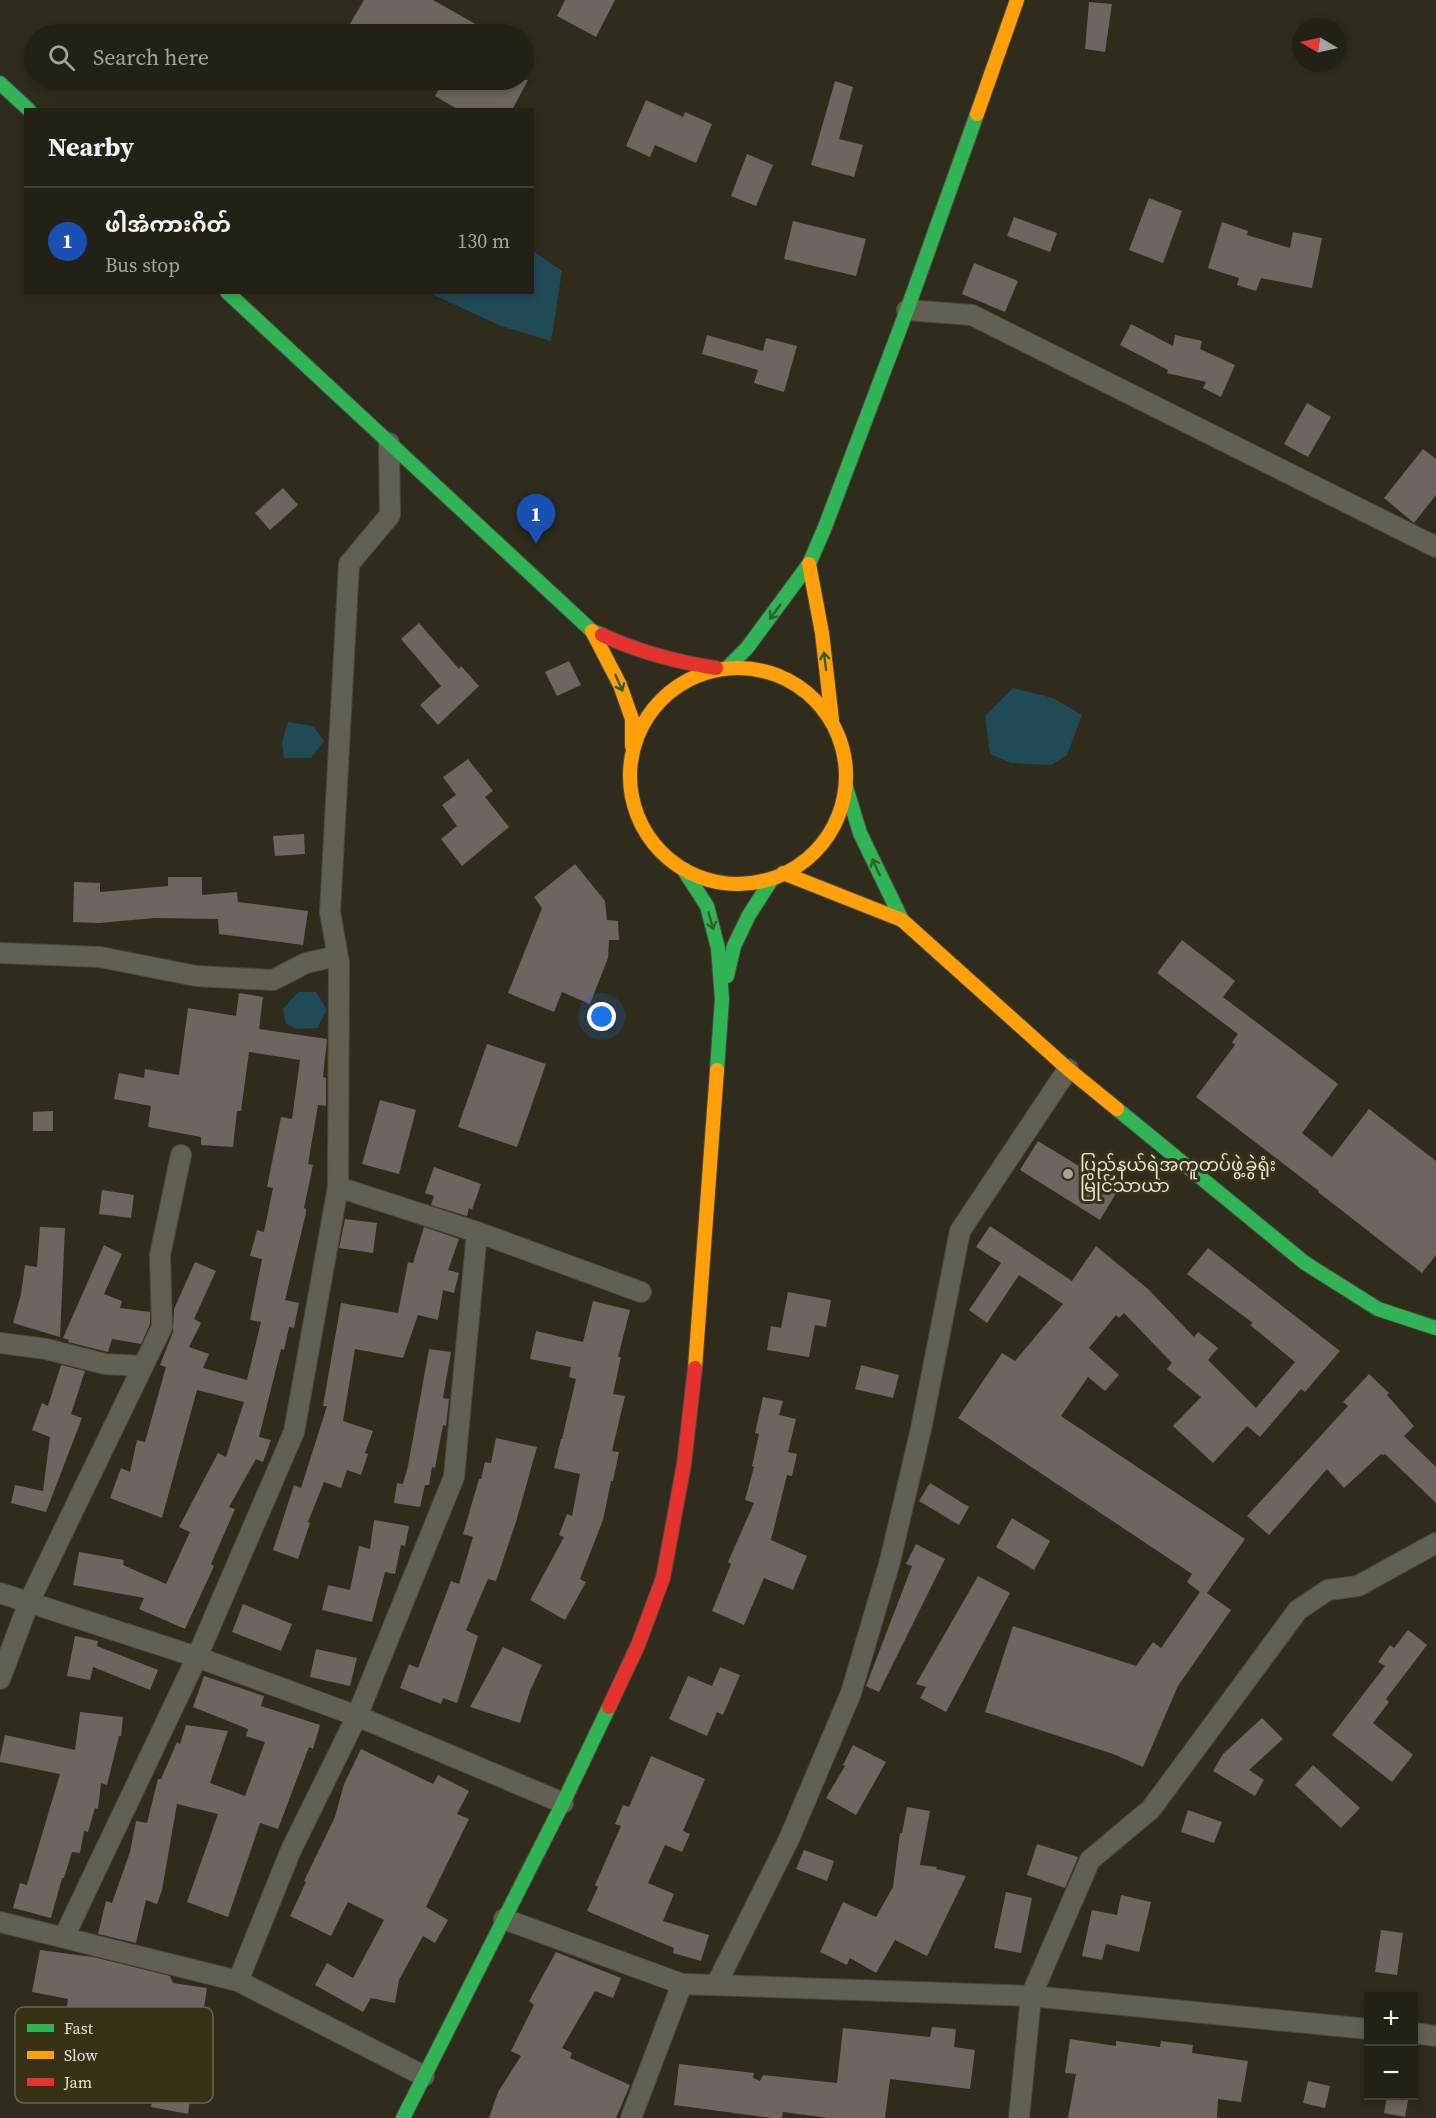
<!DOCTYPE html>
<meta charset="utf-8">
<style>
:root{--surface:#232116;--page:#2b291f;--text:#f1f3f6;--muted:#a3a3a1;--line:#403e35;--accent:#2563eb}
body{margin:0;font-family:"Source Serif 4","Noto Sans Myanmar",serif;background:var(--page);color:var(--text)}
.controls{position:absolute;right:18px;bottom:18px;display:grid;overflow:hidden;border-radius:0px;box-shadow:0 3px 9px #0003}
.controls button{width:54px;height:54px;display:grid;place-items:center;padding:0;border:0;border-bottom:2px solid var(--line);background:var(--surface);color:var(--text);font:30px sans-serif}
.compass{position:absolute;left:1292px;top:18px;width:54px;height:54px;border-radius:50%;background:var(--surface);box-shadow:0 3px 9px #0003;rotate:279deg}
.you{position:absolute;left:602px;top:1017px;width:21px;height:21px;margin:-15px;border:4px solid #fff;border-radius:50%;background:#1a73e8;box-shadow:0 0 0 9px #1a73e833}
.badge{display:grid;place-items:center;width:39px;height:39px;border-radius:50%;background:var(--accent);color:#fff;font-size:20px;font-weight:700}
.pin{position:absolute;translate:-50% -50px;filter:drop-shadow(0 2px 3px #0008)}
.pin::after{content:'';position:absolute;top:32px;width:21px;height:18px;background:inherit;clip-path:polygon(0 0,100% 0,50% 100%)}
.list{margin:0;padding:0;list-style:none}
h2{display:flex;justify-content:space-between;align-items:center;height:78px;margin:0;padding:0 24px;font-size:26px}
h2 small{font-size:20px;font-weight:400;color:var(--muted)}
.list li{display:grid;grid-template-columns:39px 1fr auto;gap:18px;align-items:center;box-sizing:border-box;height:108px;padding:0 24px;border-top:2px solid var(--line)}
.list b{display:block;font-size:22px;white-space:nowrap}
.list p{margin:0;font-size:20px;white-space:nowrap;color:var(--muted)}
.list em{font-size:20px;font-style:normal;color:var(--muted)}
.icon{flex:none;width:33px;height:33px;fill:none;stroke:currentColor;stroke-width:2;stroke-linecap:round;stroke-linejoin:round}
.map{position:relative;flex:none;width:1436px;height:2118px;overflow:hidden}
.search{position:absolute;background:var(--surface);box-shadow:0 3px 9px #0003;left:24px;top:24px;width:510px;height:66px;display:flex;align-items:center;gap:15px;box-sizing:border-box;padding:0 21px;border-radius:33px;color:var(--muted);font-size:22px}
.panel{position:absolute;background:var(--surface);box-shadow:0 3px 9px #0003;left:24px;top:108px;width:510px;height:186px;border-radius:0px}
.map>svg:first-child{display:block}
</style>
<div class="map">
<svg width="1436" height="2118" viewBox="0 0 1436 2118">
<rect width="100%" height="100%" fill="#2f2c1d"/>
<!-- water -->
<path fill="#204a56" d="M533,251L562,271L551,341L501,326L434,295V292H532Z
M1013,688L1053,698L1082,715L1067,755L1051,765L1011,763L990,754L985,716Z
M288,722L313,726L324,741L311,758H284L282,742Z
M298,992H316L327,1010L317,1028L297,1029L286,1024L283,1009Z"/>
<!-- building -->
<path fill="#6c6562" d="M364,0H433L493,34H344Z
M565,0H615L596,37L557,16Z
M1089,2L1112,4L1105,52L1085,49Z
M444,80H528L512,110H459L435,96Z
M835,81L853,87L839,139L863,145L854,177L811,165Z
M646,100L683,117L685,112L712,124L696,163L655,145L650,157L626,146Z
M747,154L773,165L756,206L731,196Z
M1149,198L1182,211L1163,263L1129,250Z
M1014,217L1057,233L1050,252L1007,236Z
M793,221L866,239L856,276L784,259Z
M1222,222L1248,231L1247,235L1290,248L1293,232L1322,238L1312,288L1261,278L1256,291L1237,285L1239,278L1208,268Z
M974,263L1018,281L1005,312L962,294Z
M1131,324L1173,346L1175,335L1202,341L1200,349L1235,365L1221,397L1203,388L1206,382L1167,373L1168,370L1120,345Z
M707,335L763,351L766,338L797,346L784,392L754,383L758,370L702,354Z
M1307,403L1331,417L1308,457L1284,444Z
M1423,449L1436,459V495L1414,523L1384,498Z
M283,488L298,505L270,530L255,513Z
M419,623L459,669L461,666L479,686L438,725L420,705L441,686L401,639Z
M569,661L581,685L557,696L545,672Z
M468,759L493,791L485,797L509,827L462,866L441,839L457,826L442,805L456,795L443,777Z
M304,834L305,854L275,856L273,836Z
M575,864L605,901L607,920L618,921L619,940H609L608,958L590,1004L562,992L554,1012L508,993L542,908L534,897Z
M168,877H202V895L237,892L238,902L308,911L303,945L219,934L218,919L154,918L99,923L73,922L74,882L100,883V892L168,886Z
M1182,940L1235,981L1223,997L1338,1084L1302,1133L1332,1157L1369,1109L1436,1161V1255L1422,1273L1318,1192L1319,1191L1196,1097L1235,1045L1232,1042L1238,1034L1157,973Z
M239,993L263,997L259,1029L327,1039L323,1077L326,1078V1106L318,1105L308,1164L313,1165L304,1208L306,1209V1213L285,1300L299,1303L294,1328L289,1327L284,1350L281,1349L259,1437L271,1440L263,1462L256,1459L229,1507L235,1509L211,1564L214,1566L185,1629L139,1609L144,1598L73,1585L79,1552L124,1560L123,1565L166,1584L190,1532L179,1527L218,1453L226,1457L244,1402L197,1390L162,1518L110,1498L121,1468L130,1472L137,1440L145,1442L166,1367L160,1365L173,1332L174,1309L195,1262L216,1271L194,1319L201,1323L189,1347L209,1354L203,1368L247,1380L261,1322L250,1320L262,1259L250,1256L257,1230L264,1232L273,1188L267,1187L281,1117L292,1119L300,1060L249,1052L241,1111H237L233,1147L201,1145V1137L148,1127L151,1106L114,1099L119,1073L144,1078L145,1069L179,1075L188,1008L236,1016Z
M487,1044L546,1064L517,1147L458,1127Z
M380,1100L416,1110L399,1174L362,1164Z
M53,1111V1131H33V1112Z
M1038,1141L1118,1190L1100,1220L1020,1170Z
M434,1167L481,1184L472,1210L469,1208L467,1216L431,1205L434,1196L425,1193Z
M102,1190L134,1195L131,1218L99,1214Z
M345,1219L377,1223L373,1253L339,1248Z
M990,1226L1072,1281L1096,1246L1148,1289L1194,1337L1198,1332L1218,1348L1208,1360L1256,1408L1295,1362L1250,1325L1253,1323L1187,1274L1208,1248L1340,1351L1305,1392L1301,1389L1260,1437L1247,1426L1213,1463L1173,1426L1201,1397L1167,1369L1172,1363L1124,1313L1119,1318L1116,1315L1089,1348L1119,1375L1105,1391L1088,1377L1061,1416L1245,1539L1207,1593L1231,1610L1178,1686L1143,1767L1113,1754L985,1712L1013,1626L1136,1666L1153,1642L1161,1648L1200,1592L1187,1582L1192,1574L958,1418L1002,1353L1015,1361L1063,1304L1019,1275L987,1323L969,1310L1001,1263L976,1247Z
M40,1227L65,1228L60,1337L13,1323L21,1294L25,1265L37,1267Z
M424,1227L459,1239L448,1270L459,1273L454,1293L443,1290L438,1320L418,1315L403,1358L355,1349L343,1421L373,1431L365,1453L368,1454L361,1475L347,1470L341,1488L324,1482L308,1522L310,1523L298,1559L273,1550L294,1485L301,1488L327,1406H323L341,1303L398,1313L408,1262L413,1263Z
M104,1245L122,1254L104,1294L122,1301L120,1308L150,1312V1324L141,1344L112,1339L108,1352L68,1342L69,1340L63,1338Z
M788,1292L831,1300L826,1327L815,1325L809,1357L767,1350L771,1326L781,1328Z
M593,1301L630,1310L618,1357H621L613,1394L625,1396L612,1451L619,1452L613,1481H611L603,1520L580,1579L586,1582L565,1620L530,1600L564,1537L559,1535L567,1514L572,1516L580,1474L554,1468L561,1439H562L576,1379L569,1377L571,1367L530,1359L536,1331L583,1342Z
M429,1349L451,1352L443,1398L449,1399L446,1426L443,1425L435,1468L432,1467L429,1485H425L420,1507L394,1503L397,1483L403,1484L408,1466Z
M61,1365L85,1371L71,1414L82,1418L46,1512L11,1503L15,1485L43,1491L50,1437L32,1430L42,1403L48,1406Z
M861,1365L899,1375L893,1398L855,1389Z
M1369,1374L1389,1393L1387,1395L1414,1426L1404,1436L1436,1467V1503L1385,1454L1383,1455L1381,1454L1344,1488L1327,1469L1269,1535L1247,1516L1348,1406L1343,1402Z
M763,1397L783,1401L779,1415L796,1419L788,1452L797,1454L792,1476L787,1475L771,1540L807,1556L793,1590L764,1578L744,1625L712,1611L731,1564L728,1562L754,1503L745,1500L754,1467L752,1466L759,1434L755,1433Z
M496,1438L537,1447L516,1522L496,1581L488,1579L466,1630L478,1636L457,1703L443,1698L441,1704L400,1688L409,1664L418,1668L451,1581L459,1584L473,1537L463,1534L479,1479H481L485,1462L491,1463Z
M930,1483L969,1507L959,1525L919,1501Z
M1012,1518L1050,1541L1034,1570L996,1547Z
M374,1520L409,1526L405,1546L401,1545L395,1574L385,1572L372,1622L322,1610L328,1585L350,1590L359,1546L370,1549Z
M916,1544L945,1559L879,1692L866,1686L912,1566L906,1564Z
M978,1576L1010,1593L946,1712L920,1698L926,1687L916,1684Z
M243,1604L292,1624L281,1651L232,1632Z
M1408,1630L1427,1645L1386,1699L1389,1702L1373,1723L1413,1755L1392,1782L1332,1735L1385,1666L1378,1662L1390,1645L1394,1648Z
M75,1636L98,1641L97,1646L158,1670L150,1690L93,1667L90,1680L67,1676Z
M503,1647L542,1665L530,1691L520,1723L470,1707Z
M316,1649L357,1658L350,1686L310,1677Z
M720,1667L740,1675L723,1715L717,1712L707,1736L669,1719L688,1676L712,1686Z
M204,1676L264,1696L261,1706L320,1725L313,1749L309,1747L278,1829L260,1823L228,1917L187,1902L218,1814L177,1804L162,1890L157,1904L146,1900L136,1943L98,1934L106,1901L112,1903L130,1852L136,1821L147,1823L158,1779H161L177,1742L180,1744L186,1725L228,1731L210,1783L245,1796L265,1742L246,1736L248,1729L193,1707Z
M80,1712L123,1717L121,1736H119L107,1785L101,1783L98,1809L95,1808L88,1832L84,1831L80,1853L72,1852L64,1878H62L51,1918L13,1908L20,1883L27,1885L60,1774L0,1762V1758L5,1735L75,1750Z
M1262,1718L1283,1739L1249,1770L1264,1780L1255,1796L1213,1771L1223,1754Z
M853,1745L886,1762L856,1815L826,1798L845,1766L843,1765Z
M361,1749L433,1784L438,1775L469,1791L457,1814L469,1819L426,1907L448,1920L435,1943L423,1936L399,1980L395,2003L371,1998L363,2012L315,1985L327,1963L353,1978L384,1920L348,1902L331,1936L290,1916L306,1882L304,1881L335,1817L344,1784Z
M651,1756L705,1779L683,1831L690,1834L682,1852L665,1845L648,1883L674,1894L663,1921L709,1935L701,1961L673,1953L674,1948L587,1911L598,1887L595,1885L621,1826L615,1824L623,1805L629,1807Z
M1313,1765L1360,1808L1341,1828L1295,1785Z
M907,1807L930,1811L920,1865L937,1867L936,1869L966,1876L927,1956L895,1940L876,1973L850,1958L847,1965L820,1952L843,1902L876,1917L893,1887L900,1833H902Z
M1188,1810L1222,1822L1214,1843L1181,1832Z
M1037,1844L1078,1857L1065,1888L1027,1875Z
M804,1850L834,1861L827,1881L796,1869Z
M1006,1892L1032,1898L1021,1953L994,1948Z
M1121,1895L1151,1902L1139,1952L1106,1944L1102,1960L1082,1956L1092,1910L1117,1915Z
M1381,1930L1403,1933L1397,1975L1375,1972Z
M40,1950L93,1957L170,1976L173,1983L207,1988L188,2114L151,2107L156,2079L57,2062L68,1999L32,1992Z
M556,1952L621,1978L613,1998L595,1991L562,2048L572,2053L570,2058L630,2085L616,2118H489L498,2092L521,2056L511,2051L534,2005L529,2001Z
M932,2027L956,2029L954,2047L975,2050L970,2089L890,2079L885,2118H829L783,2112L782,2118H772L674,2105L679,2064L754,2073L753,2078L760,2081L763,2075L837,2083L843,2028L930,2037Z
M1070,2039L1116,2046V2041L1160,2047L1161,2041L1193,2045L1192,2053L1248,2061L1241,2102L1218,2099L1217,2118H1068L1076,2074L1065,2073Z
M1308,2081L1330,2086L1325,2108L1303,2103Z
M1387,2096H1409L1405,2117L1384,2113Z"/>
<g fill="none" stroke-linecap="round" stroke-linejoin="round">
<defs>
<path id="street" d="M907,310L972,315L1436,547
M0,953L100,957L196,976L273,980L306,963L337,956
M338,1187L477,1232L641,1292
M0,1343L46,1349L105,1364L143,1366
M0,1593L197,1657L357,1716L563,1803
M0,1679L29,1602L162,1327L160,1255L181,1155
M504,1919L682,1984L1031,1996L1368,2029
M0,1922L238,1981L424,2076
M64,1937L197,1657L294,1432L338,1187L339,963L330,912L349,564L390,515L389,443
M238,1981L291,1850L357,1716L454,1477L477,1232
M716,1985L789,1839L851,1693L890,1561L921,1429L960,1231L1068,1069
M1414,2033L1436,2036
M631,2118L682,1984
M1019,2118L1031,1996L1090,1860L1151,1809L1298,1610L1328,1590L1358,1586L1436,1543"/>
<path id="fast" d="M0,83L29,110
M227,292L592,631L602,635
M728,667L747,648L809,564L825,527L907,310L977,114
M846,787L860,833L902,920
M683,869L707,906L718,948L722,999L717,1070
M727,976L734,946L749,915L772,879
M1117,1109L1305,1263L1378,1309L1436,1328
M403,2118L563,1803L609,1707"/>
<path id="slow" d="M977,114L1017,0
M809,564L822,633L832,720
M592,631L620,685L632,719V746
M630 776a108 108 0 1 1 216 0a108 108 0 1 1-216 0Z
M783,873L902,920L1068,1069L1117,1109
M695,1368L717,1070"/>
<path id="jam" d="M602,635C639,652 676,662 716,668
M609,1707L638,1645L663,1578L684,1464L695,1368"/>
</defs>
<!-- street casing -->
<use href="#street" stroke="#4c4a3e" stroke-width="22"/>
<!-- fast casing -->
<use href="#fast" stroke="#4c4a3e" stroke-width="16"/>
<!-- slow casing -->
<use href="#slow" stroke="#4c4a3e" stroke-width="16"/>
<!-- jam casing -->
<use href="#jam" stroke="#4c4a3e" stroke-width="16"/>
<!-- street -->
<use href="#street" stroke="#626054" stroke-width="20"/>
<!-- fast -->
<use href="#fast" stroke="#30b455" stroke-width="14"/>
<!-- slow -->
<use href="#slow" stroke="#ff9f0a" stroke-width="14"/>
<!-- jam -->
<use href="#jam" stroke="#e5322d" stroke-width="14"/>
</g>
<!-- one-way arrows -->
<defs><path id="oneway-shaft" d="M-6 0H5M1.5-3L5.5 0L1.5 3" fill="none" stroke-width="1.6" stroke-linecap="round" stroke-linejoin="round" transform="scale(1.5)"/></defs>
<g stroke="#35602b">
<use href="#oneway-shaft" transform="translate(775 612) rotate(126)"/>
<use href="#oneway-shaft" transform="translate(825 661) rotate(-97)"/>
<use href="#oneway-shaft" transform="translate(619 683) rotate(66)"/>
<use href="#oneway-shaft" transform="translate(876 867) rotate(-115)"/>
<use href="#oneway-shaft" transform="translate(711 921) rotate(74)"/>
</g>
<!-- markers -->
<circle fill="#a7a495" stroke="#373215" stroke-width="2" cx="1068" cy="1174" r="6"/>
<g text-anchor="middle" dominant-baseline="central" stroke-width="6" stroke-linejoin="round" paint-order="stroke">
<!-- poi labels -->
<g font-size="18" fill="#e8e5d5" stroke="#373215" text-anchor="start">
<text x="1080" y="1164">ပြည်နယ်ရဲအကူတပ်ဖွဲ့ခွဲရုံး<tspan x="1080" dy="21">မြိုင်သာယာ</tspan></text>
</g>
</g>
<!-- legend -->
<rect x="15" y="2007" width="198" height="96" rx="9" fill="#373215" stroke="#6c684f" stroke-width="1.5"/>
<rect x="27" y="2024" width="27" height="8" fill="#30b455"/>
<rect x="27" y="2051" width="27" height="8" fill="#ff9f0a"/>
<rect x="27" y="2078" width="27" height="8" fill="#e5322d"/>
<g font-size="16" fill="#e8e5d5">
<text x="64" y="2034">Fast</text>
<text x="64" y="2061">Slow</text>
<text x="64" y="2088">Jam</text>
</g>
</svg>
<div class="controls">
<button>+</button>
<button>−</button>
</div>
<svg class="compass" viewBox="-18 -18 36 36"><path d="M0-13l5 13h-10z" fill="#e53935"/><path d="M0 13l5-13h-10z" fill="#a3a3a1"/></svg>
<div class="you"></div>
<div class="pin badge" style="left:536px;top:544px;background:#1a4fb4">1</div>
<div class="search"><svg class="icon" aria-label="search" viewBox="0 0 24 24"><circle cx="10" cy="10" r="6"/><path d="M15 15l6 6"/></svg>Search here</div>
<section class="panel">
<h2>Nearby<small></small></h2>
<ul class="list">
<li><span class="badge" style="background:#1a4fb4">1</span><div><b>ဖါအံကားဂိတ်</b><p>Bus stop</p></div><em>130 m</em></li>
</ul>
</section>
</div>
